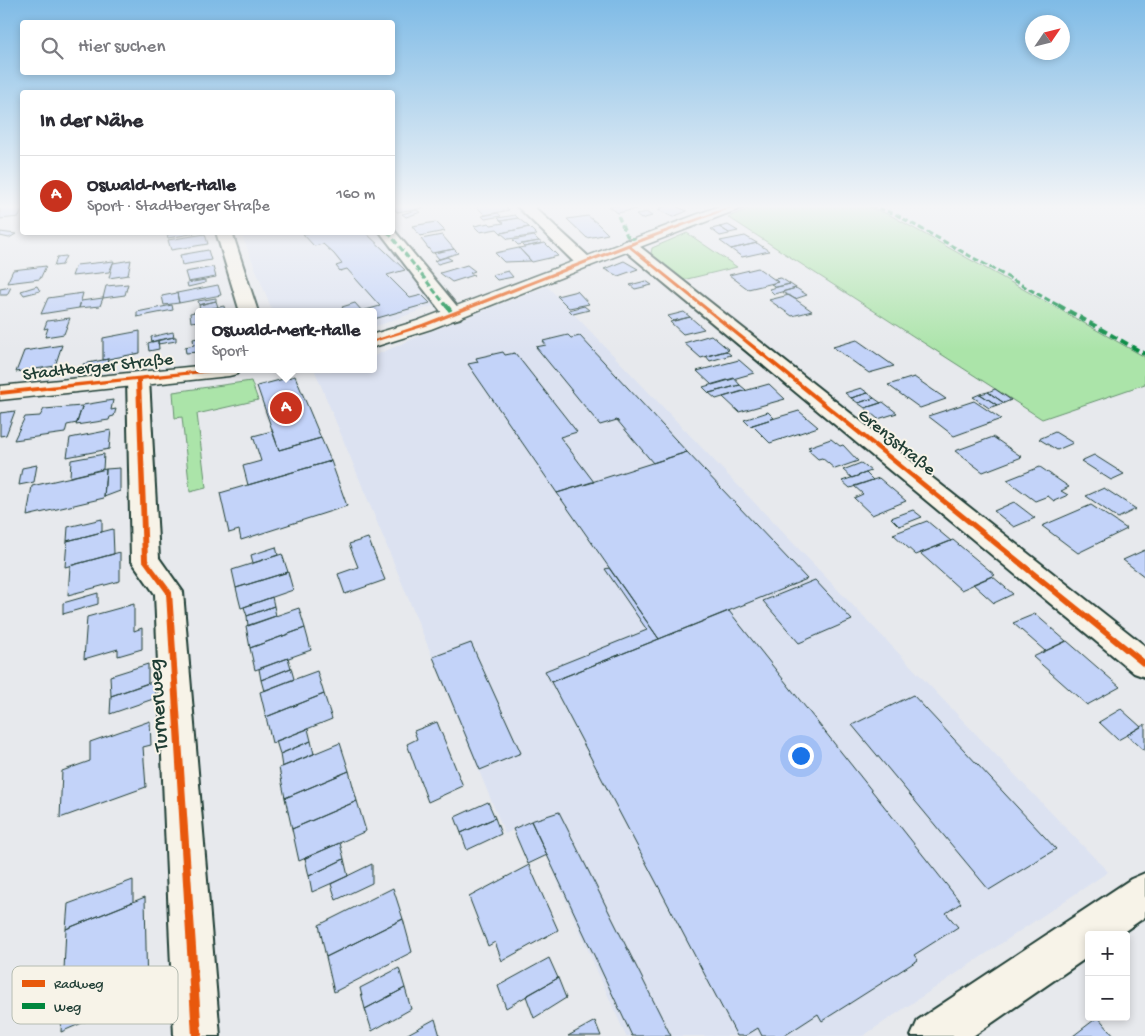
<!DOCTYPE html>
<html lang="de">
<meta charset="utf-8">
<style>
:root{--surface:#fff;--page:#f7f7f7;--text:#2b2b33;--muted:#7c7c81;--line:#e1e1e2;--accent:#c8321e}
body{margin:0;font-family:"Gochi Hand",sans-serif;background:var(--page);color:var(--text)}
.controls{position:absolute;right:15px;bottom:15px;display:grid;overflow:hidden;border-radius:5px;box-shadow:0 2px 8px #0003}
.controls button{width:45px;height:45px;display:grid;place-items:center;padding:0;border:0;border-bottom:1px solid var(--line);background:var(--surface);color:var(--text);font:25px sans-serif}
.compass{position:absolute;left:1025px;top:15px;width:45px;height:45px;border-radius:50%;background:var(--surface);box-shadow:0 2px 8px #0003;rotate:55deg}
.you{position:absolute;left:800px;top:755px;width:18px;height:18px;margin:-12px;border:4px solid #fff;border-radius:50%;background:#1a73e8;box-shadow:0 0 0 8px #1a73e833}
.badge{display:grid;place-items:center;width:32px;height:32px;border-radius:50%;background:var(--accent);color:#fff;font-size:16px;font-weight:700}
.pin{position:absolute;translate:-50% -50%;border:2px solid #fff;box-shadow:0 1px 5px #0006}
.popup{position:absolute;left:195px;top:308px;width:182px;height:65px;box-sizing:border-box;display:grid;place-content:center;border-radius:5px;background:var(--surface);filter:drop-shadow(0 1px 4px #0005);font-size:16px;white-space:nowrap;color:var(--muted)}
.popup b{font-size:19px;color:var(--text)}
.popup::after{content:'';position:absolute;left:50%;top:100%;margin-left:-10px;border:10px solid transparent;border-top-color:var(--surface)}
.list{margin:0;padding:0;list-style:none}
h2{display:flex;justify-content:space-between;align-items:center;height:65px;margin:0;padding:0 20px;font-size:21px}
h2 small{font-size:16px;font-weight:400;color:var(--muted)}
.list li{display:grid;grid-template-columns:32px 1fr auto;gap:15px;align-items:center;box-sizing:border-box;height:80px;padding:0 20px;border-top:1px solid var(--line)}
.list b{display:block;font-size:19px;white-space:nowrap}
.list p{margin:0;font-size:16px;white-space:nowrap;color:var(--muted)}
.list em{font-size:16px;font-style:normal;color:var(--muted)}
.icon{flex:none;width:28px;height:28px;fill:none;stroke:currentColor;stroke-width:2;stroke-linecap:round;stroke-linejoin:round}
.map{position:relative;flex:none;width:1145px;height:1036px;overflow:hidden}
.search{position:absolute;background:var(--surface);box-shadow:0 2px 8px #0003;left:20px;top:20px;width:375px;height:55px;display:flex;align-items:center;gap:12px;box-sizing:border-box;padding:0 18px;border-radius:5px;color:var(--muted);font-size:19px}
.panel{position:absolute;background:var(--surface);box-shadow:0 2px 8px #0003;left:20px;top:90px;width:375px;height:145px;border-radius:5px}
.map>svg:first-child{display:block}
</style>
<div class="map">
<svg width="1145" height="1036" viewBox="0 0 1145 1036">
<rect width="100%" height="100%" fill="#e7e9ed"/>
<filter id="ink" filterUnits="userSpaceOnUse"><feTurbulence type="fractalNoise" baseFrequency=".02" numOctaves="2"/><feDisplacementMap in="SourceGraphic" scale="10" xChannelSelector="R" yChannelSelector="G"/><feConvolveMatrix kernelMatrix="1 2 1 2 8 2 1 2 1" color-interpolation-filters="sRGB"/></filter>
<g filter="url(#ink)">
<!-- built -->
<path fill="#dce2f1" d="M241,233H385L438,304L374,327V312H273Z
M547,286L1108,872L863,1036H626L531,821L505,834L315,371L374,369V356L424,334Z"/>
<!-- green -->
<path fill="#abe4a9" stroke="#65906e" d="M758,205H864L890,215L1145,357V384L1042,419L728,217Z
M687,233L737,267L683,280L651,254L652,248Z
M251,381L258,400L197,414L206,488L190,492L182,417L175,418L173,392Z"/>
<!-- building -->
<path fill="#c3d3f9" stroke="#1f3d34" d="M0,205H22V210L19,217L0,219Z
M392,205H422L424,207L411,211L409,210L397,212Z
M475,205H503L509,210L485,215Z
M631,205L636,209L618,213L608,206Z
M673,205L687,211L673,217L658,210L661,209L659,208Z
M416,210L421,212L406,217L402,214Z
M646,212L652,216L641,219L636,215Z
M498,213L501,216L485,219L482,216Z
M515,215L518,218L501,221L498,218Z
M588,216L597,223L608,234L587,238L567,219Z
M518,218L529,227L501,233L497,229L480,232L474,226L489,223L491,225L504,223L501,221Z
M436,222L445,231L420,236L412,226Z
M728,225L738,231L729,233L719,227Z
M529,227L537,235L508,239L501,233Z
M720,227L729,233V234L720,236L711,229Z
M0,232L16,234L9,238L0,236Z
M181,232H196V233L168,238L167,235Z
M312,232H365L405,270L387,275L410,298L422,295L430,303L374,319V312H345L342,307L355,303L362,311L380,306L347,269L340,271L336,266L342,264L334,254L323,244L314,246L303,234Z
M205,234L208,244L171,250L168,240Z
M442,235L454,249L432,253L421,239Z
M534,236L539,241L518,245L513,240Z
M745,236L757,243L731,249L720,241Z
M539,241L542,243L524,247L521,244Z
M545,243L558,256L532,262L519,248Z
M757,243L769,251L742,257L731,249Z
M519,248L531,261L504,262L495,253Z
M454,249L458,253L439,259L434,253Z
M208,250L211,260L182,265L180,255Z
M66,256L62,265L54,266L57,257Z
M447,257L452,260L438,264L434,261Z
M131,260L128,275L109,278L113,263Z
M114,261L109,272L72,276L76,265Z
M624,261L638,269L618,276L604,269Z
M467,265L475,271L470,273L474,275L452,282L440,273Z
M46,266L40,279L7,283L13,270Z
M213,267L216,277L188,282L185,272Z
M758,268L778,282L748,289L729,275Z
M508,271L513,277L497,280L492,275Z
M781,278L790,284L776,287L771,284L778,282L774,279Z
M205,280V283L188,287L187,283Z
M646,281L652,285L635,289L630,285Z
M128,284L125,295L103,298L106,286Z
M790,284L796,288L774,294L769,289Z
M218,285L221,295L179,303L177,293Z
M37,286L40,291L24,295L21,291Z
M11,287L7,295H0V289Z
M796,288L807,295L795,299L782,292Z
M577,291L589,304L569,308L557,296Z
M83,293L79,308L41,314L48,298Z
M177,293L179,303L164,305L162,296Z
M789,295L795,299L812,311L792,316L769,300Z
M103,298L100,306L79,308L81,301Z
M216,298V301L199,305L198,301Z
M216,301L218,307L200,311L199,305Z
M172,305L173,310L137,317V312Z
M224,306L225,312H198V321L191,322L190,313Z
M584,306L589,310L573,314L569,310Z
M684,312L690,317L673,321L668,316Z
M690,317L704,329L683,334L670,322Z
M70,318L64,334L45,337L48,328L44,329L47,321Z
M140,331V353L103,360V338Z
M173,332L174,337L152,342L151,337Z
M568,335L571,338L580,336L687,452L653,463L617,420L600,425L536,347L546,345L543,341Z
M711,335L729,350L701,358L684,343Z
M174,337H176V341L158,344V340Z
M198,338V352L186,353L185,347L194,345L193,339Z
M158,340L159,349L149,351L148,343Z
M857,340L894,366L869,373L833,347Z
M62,345L55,366L16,372L24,351Z
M726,351L731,355L710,361L706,356Z
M503,352L505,355L515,353L577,432L560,437L594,482L557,493L468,364L478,362L476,358Z
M108,359L106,369L82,374L83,364Z
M739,360L754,373L712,385L697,371Z
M295,376L321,438L279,450L257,386Z
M914,377L946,399L920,408L888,385Z
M734,378L740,385L709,393L703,387Z
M769,384L785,399L739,412L723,397Z
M740,385L746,390L716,399L709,393Z
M861,388L868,393L851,398L845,393Z
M995,389L1011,400L1004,403L988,392Z
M988,392L1004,403L997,405L980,394Z
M868,393L874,398L858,403L851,398Z
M980,394L997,405L989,408L973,397Z
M874,398L881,403L865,408L858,403Z
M113,400L111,410L116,409L114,416L110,417L109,420L76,425L83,405Z
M974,401L1001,419L954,436L928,416Z
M883,402L897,413L878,419L865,408Z
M82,406L77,423L67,425L65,433L14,440L25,417L40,416L44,409Z
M15,411L6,435L0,436V413Z
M799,411L818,427L770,443L752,425Z
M768,412L774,418L750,426L744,420Z
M111,430L109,449L67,457L70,438Z
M272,431L279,450L321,438L331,461L248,485L243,466L261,461L253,436Z
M1055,432L1073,443L1057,450L1039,439Z
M993,437L1022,457L983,472L955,451Z
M831,439L840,446L843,445L858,461L835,469L822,458L818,459L808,450L811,449L808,447Z
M687,452L807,579L659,639L557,493Z
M104,454L103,469L70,477L71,460Z
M1094,455L1124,474L1111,480L1081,461Z
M331,461L347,506L241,540L239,530L229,533L220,493Z
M861,463L871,471L852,478L843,470Z
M37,465L34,482L19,485L22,468Z
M1040,467L1069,487L1061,491L1068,495L1054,501L1048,496L1035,501L1007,480Z
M120,468V491L104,497L106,469Z
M106,469L104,498L27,516L32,486Z
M866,473L873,480L850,488L842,481Z
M879,478L906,501L872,515L854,498L863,494L854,486Z
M1104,488L1136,509L1118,518L1086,496Z
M1014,502L1035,518L1014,527L994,511Z
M1091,505L1127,529L1078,553L1042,526Z
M913,510L922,517L899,526L891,518Z
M102,519V532L67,541L68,527Z
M927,521L951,541L916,555L893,534Z
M113,529L114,554L65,567L67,541Z
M368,538L385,580L345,594L338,574L358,567L349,544Z
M953,540L995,575L961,590L920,553Z
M276,547L278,555L253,563L251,555Z
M1145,550V577L1123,560Z
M120,552V581L68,595L70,566Z
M282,554L288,572L236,588L232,570Z
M609,568L659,639L551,682L545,671L647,630L605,569Z
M288,572L293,590L241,608L236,588Z
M992,576L1013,594L994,603L973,584Z
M815,580L852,620L799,643L763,601Z
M98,593V604L63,614V603Z
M272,597L274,606L247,616L244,607Z
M134,604V631L142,628V649L118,656V649L84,659L87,617Z
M274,606L276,616L248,626L247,616Z
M299,608L305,628L250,648L246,626Z
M729,611L961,903L946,913L958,927L914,955L918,960L822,1021L818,1014L784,1036H762L758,1028L745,1036H737L551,682Z
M1035,614L1066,641L1045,651L1013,623Z
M305,628L311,650L255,670L250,648Z
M1067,641L1120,687L1087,705L1033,657Z
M471,643L521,753L480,770L433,657Z
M288,658L291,668L261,680L259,669Z
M148,664V683L111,696L110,676Z
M291,668L294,679L264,691L261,680Z
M317,671L324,694L266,717L260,692Z
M155,681L156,698L110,714L111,696Z
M324,694L332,719L272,743L266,717Z
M913,695L1056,849L989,890L852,725Z
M1121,709L1141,727L1118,740L1099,722Z
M150,721L151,745L143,747L146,787L60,818L62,771L90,761V742Z
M437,722L463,786L428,802L407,744L417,739L414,731Z
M1145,724V751L1127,735Z
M308,729L311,741L280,754L276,741Z
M311,741L314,754L282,767L280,754Z
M340,743L349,771L285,798L279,768Z
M349,771L357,801L292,829L285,798Z
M357,801L366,831L299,861L292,829Z
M488,802L495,818L461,833L455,817Z
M559,812L671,1036H632L531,821Z
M495,818L501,834L467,850L461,833Z
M531,821L547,855L528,864L513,829Z
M340,843L344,859L309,876L305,858Z
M344,859L348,876L312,892L309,876Z
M372,864V883L336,900L331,884Z
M529,865L558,930L502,961L495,942L488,946L469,897Z
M133,880V902L66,929L68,904Z
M393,888L403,919L326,957L319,925Z
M145,897L147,995L61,1032L66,929Z
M403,919L412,952L334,992L326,957Z
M549,958L558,978L506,1008L498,986Z
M399,968L405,988L365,1009L360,988Z
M558,978L566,998L534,1018L526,996Z
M405,988L411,1009L372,1031L365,1009Z
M1098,1017L1114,1036H1073Z
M435,1019L440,1036H404Z
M595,1021L601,1036H568Z"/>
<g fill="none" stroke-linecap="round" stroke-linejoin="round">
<defs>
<path id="minor" d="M516,205H532L590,258L592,262L590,266H578Z
M392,228L460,310L462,314L460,318L453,320L446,318L380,232H392Z
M216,232H232L258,312H240Z
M628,240L634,242L1145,646V677L1134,673L622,248L620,245L622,242Z
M138,373L145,375L149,379L159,558L183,592L220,1036H174L155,594L131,560L127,379L131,375Z
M1145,873V917L1119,935H1089V956L973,1036H911L918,1020L1131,879Z"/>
<path id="tertiary" d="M722,205H745L742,208L590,266L431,329L374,347V334L417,321Z
M198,366V369H240L237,374L229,376L0,400V386Z"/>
</defs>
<!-- minor casing -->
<use href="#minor" stroke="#1f3d34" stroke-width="4"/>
<!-- tertiary casing -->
<use href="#tertiary" stroke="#1f3d34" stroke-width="3"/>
<!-- minor -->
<use href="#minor" fill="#f7f3e8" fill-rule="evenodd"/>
<!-- tertiary -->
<use href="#tertiary" fill="#f7f3e8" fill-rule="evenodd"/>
<!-- quiet-far1 -->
<path stroke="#00873e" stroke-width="3" stroke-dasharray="6 3" stroke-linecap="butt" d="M870,205L895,214L1061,307
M618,216L627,236L638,241
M388,232L447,307"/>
<!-- quiet -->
<path stroke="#00873e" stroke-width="4" stroke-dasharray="8 4" stroke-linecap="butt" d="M446,305L453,314
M1058,305L1145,354"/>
<defs>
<path id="cycleway" d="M733,205H739L631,246L1145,660V667L1142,666L628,247L426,326L374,342V340L422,324L627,244Z
M212,369H231L229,370L141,380L148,560L172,592L202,1036H192L166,593L142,560L136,380L0,395V391Z"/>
</defs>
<!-- cycleway casing -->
<use href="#cycleway" stroke="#f7f3e8" stroke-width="3"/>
<!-- cycleway -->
<use href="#cycleway" fill="#e8590c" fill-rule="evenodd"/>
</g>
</g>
<!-- sky -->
<linearGradient id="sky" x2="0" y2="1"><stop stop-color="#7fbbe6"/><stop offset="0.59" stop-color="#f4f5f7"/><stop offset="1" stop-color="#f4f5f7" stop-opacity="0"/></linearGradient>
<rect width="1145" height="350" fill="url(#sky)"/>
<g text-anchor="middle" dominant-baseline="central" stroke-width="4" stroke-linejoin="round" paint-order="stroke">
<!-- street labels -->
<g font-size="18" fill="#1f3d34" stroke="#f7f3e8">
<text transform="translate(98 368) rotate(-6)">Stadtberger Straße</text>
<text transform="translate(896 443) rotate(39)">Grenzstraße</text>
</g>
<!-- near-street labels -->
<g font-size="21" fill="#1f3d34" stroke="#f7f3e8">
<text transform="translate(160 705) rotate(-94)">Turnerweg</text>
</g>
</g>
<!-- legend -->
<rect x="12" y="966" width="166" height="58" rx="8" fill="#f7f3e8" stroke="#b6bcb2" stroke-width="1"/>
<rect x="22" y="980" width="23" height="7" fill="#e8590c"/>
<rect x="22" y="1003" width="23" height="6" fill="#00873e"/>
<g font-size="14" fill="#1f3d34">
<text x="54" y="988">Radweg</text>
<text x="54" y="1011">Weg</text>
</g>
</svg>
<div class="controls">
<button>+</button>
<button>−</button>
</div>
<svg class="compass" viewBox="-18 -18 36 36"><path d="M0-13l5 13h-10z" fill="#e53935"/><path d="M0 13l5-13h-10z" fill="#7c7c81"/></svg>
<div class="you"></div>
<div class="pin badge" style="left:286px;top:408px">A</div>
<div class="popup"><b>Oswald-Merk-Halle</b>Sport</div>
<div class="search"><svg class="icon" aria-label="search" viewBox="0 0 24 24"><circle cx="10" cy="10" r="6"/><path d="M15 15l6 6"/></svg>Hier suchen</div>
<section class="panel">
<h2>In der Nähe<small></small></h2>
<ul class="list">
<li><span class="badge">A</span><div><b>Oswald-Merk-Halle</b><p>Sport · Stadtberger Straße</p></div><em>160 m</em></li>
</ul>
</section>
</div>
